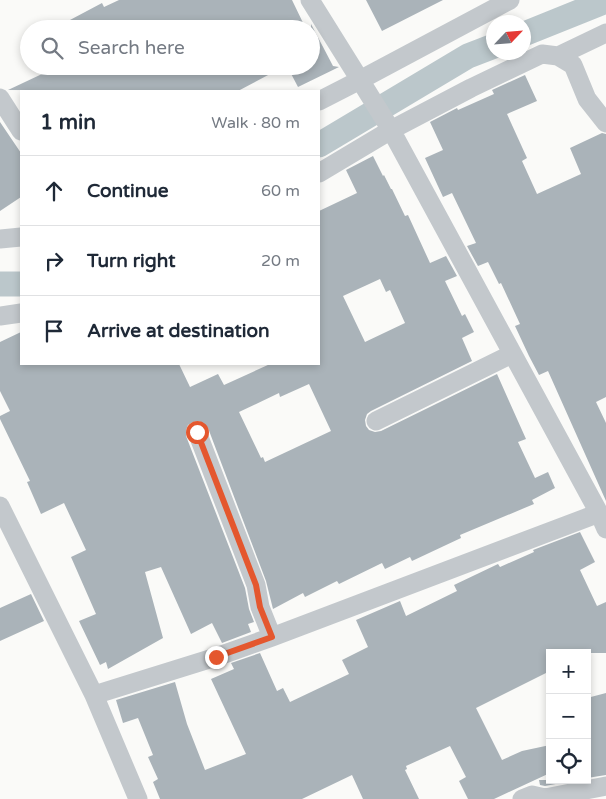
<!DOCTYPE html>
<meta charset="utf-8">
<style>
:root{--surface:#fff;--page:#f6f6f7;--text:#1f2937;--muted:#747a83;--line:#e0e1e3}
body{margin:0;font-family:"Varela Round",sans-serif;background:var(--page);color:var(--text)}
.controls{position:absolute;right:15px;bottom:15px;display:grid;overflow:hidden;border-radius:0px;box-shadow:0 2px 8px #0003}
.controls button{width:45px;height:45px;display:grid;place-items:center;padding:0;border:0;border-bottom:1px solid var(--line);background:var(--surface);color:var(--text);font:25px sans-serif}
.compass{position:absolute;left:486px;top:15px;width:45px;height:45px;border-radius:50%;background:var(--surface);box-shadow:0 2px 8px #0003;rotate:64deg}
.stop{position:absolute;width:15px;height:15px;margin:-11px;border:4px solid #e4572e;border-radius:50%;background:#fff}
.stop.end{background:#e4572e;border-color:#fff;box-shadow:0 1px 5px #0008}
.list{margin:0;padding:0;list-style:none}
h2{display:flex;justify-content:space-between;align-items:center;height:65px;margin:0;padding:0 20px;font-size:21px}
h2 small{font-size:16px;font-weight:400;color:var(--muted)}
.list li{display:grid;grid-template-columns:32px 1fr auto;gap:15px;align-items:center;box-sizing:border-box;height:70px;padding:0 20px;border-top:1px solid var(--line)}
.list b{display:block;font-size:19px;white-space:nowrap}
.list em{font-size:16px;font-style:normal;color:var(--muted)}
.icon{flex:none;width:28px;height:28px;fill:none;stroke:currentColor;stroke-width:2;stroke-linecap:round;stroke-linejoin:round}
.map{position:relative;flex:none;width:606px;height:799px;overflow:hidden}
.search{position:absolute;background:var(--surface);box-shadow:0 2px 8px #0003;left:20px;top:20px;width:300px;height:55px;display:flex;align-items:center;gap:12px;box-sizing:border-box;padding:0 18px;border-radius:28px;color:var(--muted);font-size:19px}
.panel{position:absolute;background:var(--surface);box-shadow:0 2px 8px #0003;left:20px;top:90px;width:300px;height:275px;border-radius:0px}
.map>svg:first-child{display:block}
</style>
<div class="map">
<svg width="606" height="799" viewBox="0 0 606 799">
<rect width="100%" height="100%" fill="#fafaf8"/>
<g fill="none" stroke-linecap="round" stroke-linejoin="round">
<!-- canal -->
<path stroke="#bbc7cb" stroke-width="25" d="M524,34L606,1
M319,145L468,56L494,46
M0,284H21"/>
</g>
<!-- building -->
<path fill="#aab3b9" fill-rule="evenodd" d="M119,0H292L306,29H53L102,3L104,7Z
M366,0H443L382,31Z
M311,24L333,66L339,67L298,87L287,66H311Z
M59,66H285L238,91L8,90Z
M525,75L537,101L507,114L527,158L522,161L537,194L581,174L570,148L602,133L606,134V397L596,402L606,423V501L548,371L539,375L529,356L515,326L520,324L501,283L499,284L488,262L478,266L467,246L476,243L452,193L443,197L425,158L443,150L430,122L457,108L458,110L494,94L492,90Z
M0,122L21,153V197L0,211Z
M373,156L383,176L384,175L391,189H392L405,216L408,215L430,263L446,256L457,276L445,281L462,316L465,314L474,332L462,338L472,361L371,411L367,414L365,420L366,426L369,430L375,432L381,431L497,374L526,439L518,442L535,478L548,472L555,488L532,500L534,504L460,535L461,538L412,561L410,557L385,569L382,563L339,584L337,581L305,597L303,593L273,609L266,581L208,428L204,424L199,421L193,422L188,425L186,430V436L245,588L249,609L254,622L248,624L251,632L222,643L212,623L191,634L161,567L145,572L163,638L108,669L106,662L100,665L79,621L96,614L71,557L86,550L64,503L41,514L27,482L30,481L0,419V416L10,411L0,391V342L21,332V364H179L190,387L218,374L224,385L270,364H319V211L357,193L346,170ZM380,279L386,292L390,290L405,323L365,342L343,296ZM309,384L331,431L265,462L263,457L261,458L239,412L279,393L280,397Z
M580,532L595,562L580,570L597,606L606,602V653H550V671L476,708L502,760L522,751L550,745V773L494,799H468L459,781L466,777L450,746L406,766L407,769L405,770L419,799H363L352,775L302,799H160L153,782L158,779L148,757L153,755L138,718L123,723L116,700L175,682L187,724L205,770L246,754L211,679L234,669L231,663L260,653L277,691L283,688L290,702L349,674L342,660L368,647L356,620L400,601L406,616L457,591L454,585L498,564L500,567L534,552L533,550Z
M31,594L44,621L0,641V608Z
M606,693V775L587,778V698Z
M539,780H577L545,786L540,785Z"/>
<g fill="none" stroke-linecap="round" stroke-linejoin="round">
<!-- minor -->
<path stroke="#c3c8cc" stroke-width="19" d="M310,0L360,80L319,101
M510,0L360,80L391,130L599,513L606,529
M558,56L606,33
M0,98L21,131
M319,173L391,130L471,88L542,54L558,56L573,65L587,99L606,123
M0,239L21,237
M0,316L21,313
M376,421L512,354
M197,432L256,585L260,607L272,637
M0,506L94,695L138,799
M94,695L216,657L272,637L599,513
M522,799L532,795L545,798L606,786"/>
</g>
<g fill="none" stroke-linecap="round" stroke-linejoin="round">
<!-- route -->
<path stroke="#e4572e" stroke-width="6" d="M197,432L256,585L260,607L272,637L216,657"/>
</g>
</svg>
<div class="controls">
<button>+</button>
<button>−</button>
<button><svg class="icon" aria-label="locate" viewBox="0 0 24 24"><circle cx="12" cy="12" r="6"/><path d="M12 2v4M12 18v4M2 12h4M18 12h4"/></svg></button>
</div>
<svg class="compass" viewBox="-18 -18 36 36"><path d="M0-13l5 13h-10z" fill="#e53935"/><path d="M0 13l5-13h-10z" fill="#747a83"/></svg>
<div class="stop" style="left:197px;top:432px"></div>
<div class="stop end" style="left:216px;top:657px"></div>
<div class="search"><svg class="icon" aria-label="search" viewBox="0 0 24 24"><circle cx="10" cy="10" r="6"/><path d="M15 15l6 6"/></svg>Search here</div>
<section class="panel">
<h2>1 min<small>Walk · 80 m</small></h2>
<ul class="list">
<li><svg class="icon" aria-label="ahead" viewBox="0 0 24 24"><path d="M12 20V5M6 11l6-6 6 6"/></svg><div><b>Continue</b></div><em>60 m</em></li>
<li><svg class="icon" aria-label="right" viewBox="0 0 24 24"><path d="M7 20v-9h11M14 6l5 5-5 5"/></svg><div><b>Turn right</b></div><em>20 m</em></li>
<li><svg class="icon" aria-label="arrive" viewBox="0 0 24 24"><path d="M6 21V4h12l-3 4 3 4H6"/></svg><div><b>Arrive at destination</b></div></li>
</ul>
</section>
</div>
